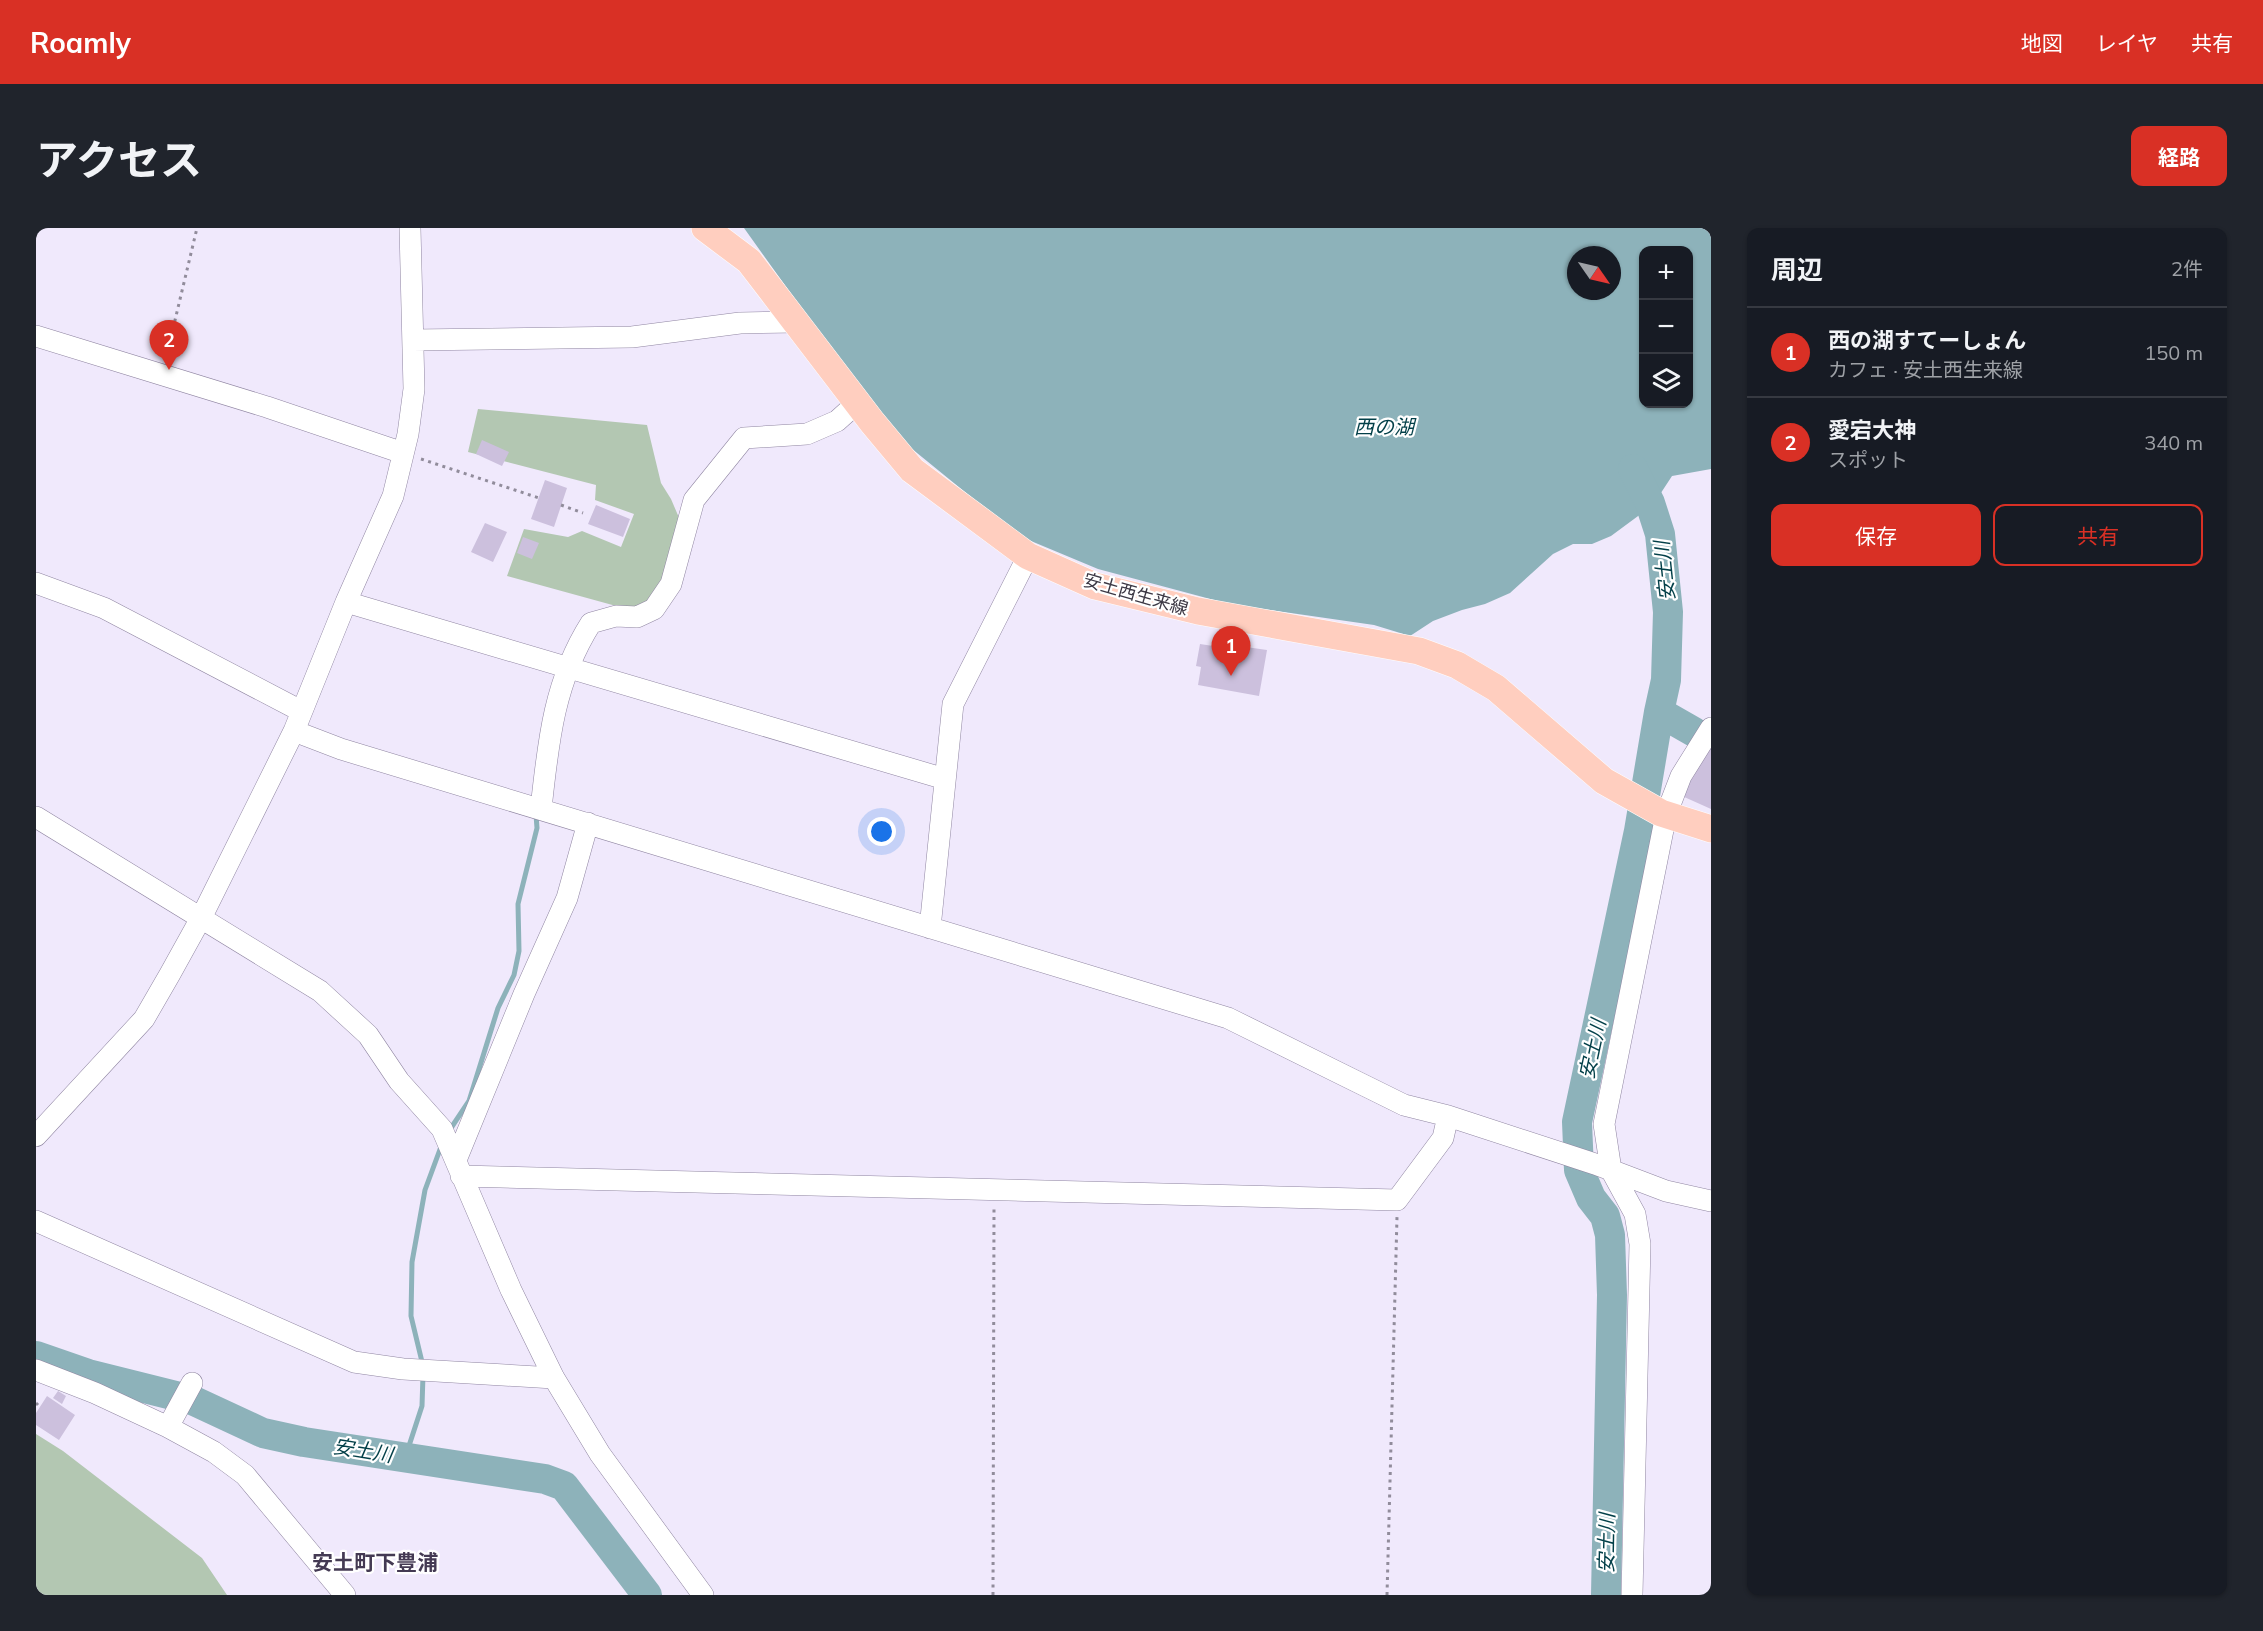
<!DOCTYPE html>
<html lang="ja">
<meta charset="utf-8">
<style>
:root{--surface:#171b24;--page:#20242c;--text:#f1f3f6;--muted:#9ea1a6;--line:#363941;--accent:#d93025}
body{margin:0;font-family:Mulish,"Noto Sans JP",sans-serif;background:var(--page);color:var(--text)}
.controls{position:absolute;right:18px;top:18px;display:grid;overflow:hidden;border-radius:12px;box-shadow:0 2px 4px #0004}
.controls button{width:54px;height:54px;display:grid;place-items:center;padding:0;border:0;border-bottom:2px solid var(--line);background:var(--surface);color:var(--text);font:30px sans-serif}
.compass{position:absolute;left:1531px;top:18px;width:54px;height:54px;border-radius:50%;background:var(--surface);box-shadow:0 2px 4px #0004;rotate:124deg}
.you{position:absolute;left:846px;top:604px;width:21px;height:21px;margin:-15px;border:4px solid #fff;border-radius:50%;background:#1a73e8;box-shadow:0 0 0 9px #1a73e833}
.badge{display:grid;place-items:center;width:39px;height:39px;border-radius:50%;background:var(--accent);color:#fff;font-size:20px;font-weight:700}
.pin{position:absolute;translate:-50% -50px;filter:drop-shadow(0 2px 3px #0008)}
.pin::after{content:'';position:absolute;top:32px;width:21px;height:18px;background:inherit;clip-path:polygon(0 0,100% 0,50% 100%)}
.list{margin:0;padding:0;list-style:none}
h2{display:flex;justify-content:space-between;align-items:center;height:78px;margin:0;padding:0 24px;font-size:26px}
h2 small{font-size:20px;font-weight:400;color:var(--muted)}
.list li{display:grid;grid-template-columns:39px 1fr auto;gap:18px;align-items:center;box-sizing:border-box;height:90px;padding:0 24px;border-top:2px solid var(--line)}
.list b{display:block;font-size:22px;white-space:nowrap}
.list p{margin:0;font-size:20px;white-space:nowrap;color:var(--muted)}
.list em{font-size:20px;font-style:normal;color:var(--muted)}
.actions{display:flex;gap:12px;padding:18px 24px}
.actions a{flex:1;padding:14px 0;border:2px solid var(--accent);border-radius:12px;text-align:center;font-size:21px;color:var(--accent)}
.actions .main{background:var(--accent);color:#fff}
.icon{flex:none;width:33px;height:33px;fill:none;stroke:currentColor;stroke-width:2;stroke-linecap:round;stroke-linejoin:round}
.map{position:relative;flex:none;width:1675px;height:1367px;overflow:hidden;border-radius:12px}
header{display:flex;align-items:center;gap:36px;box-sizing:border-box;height:84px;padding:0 30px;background:var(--accent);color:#fff}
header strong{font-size:28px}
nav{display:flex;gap:33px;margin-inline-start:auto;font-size:21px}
.intro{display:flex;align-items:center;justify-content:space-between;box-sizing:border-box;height:144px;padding:0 36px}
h1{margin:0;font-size:42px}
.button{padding:15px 27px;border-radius:12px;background:var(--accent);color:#fff;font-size:21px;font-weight:700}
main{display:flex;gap:36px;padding:0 36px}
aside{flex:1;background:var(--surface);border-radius:12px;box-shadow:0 2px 4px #0004}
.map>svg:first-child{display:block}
</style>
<header>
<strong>Roamly</strong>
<nav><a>地図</a><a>レイヤ</a><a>共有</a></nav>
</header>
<div class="intro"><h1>アクセス</h1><a class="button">経路</a></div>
<main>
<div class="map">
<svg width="1675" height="1367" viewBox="0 0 1675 1367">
<rect width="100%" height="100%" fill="#f0e9fc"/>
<!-- green -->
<path fill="#b3c7b2" d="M442,181L611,197L625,255L635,271L647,299L616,376L591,381L471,348L488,301L532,309L546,303L585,319L598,286L559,272L560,257L432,224Z
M0,1206L27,1223L166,1330L191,1367H0Z"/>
<!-- water -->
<path fill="#8db2ba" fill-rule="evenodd" d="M708,0H1675V241L1636,248L1617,277L1575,308L1556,316H1537L1517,326L1474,365L1449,376L1426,382L1397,393L1374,408L1338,397L1193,376L1062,341L983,308L870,216L801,130ZM1608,22H1652V176H1608ZM1540,27H1576V63H1540Z"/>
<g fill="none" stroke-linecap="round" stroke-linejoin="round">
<!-- stream -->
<path stroke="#8db2ba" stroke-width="5" d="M413,903L433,873L462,780L478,747L483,723L482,676L501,600L500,587
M387,1138L375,1088L376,1034L389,962L406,916
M369,1230L386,1178L387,1147"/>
<!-- river -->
<path stroke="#8db2ba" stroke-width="30" d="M1623,484L1658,504
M0,1128L52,1146L156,1172L227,1205L268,1214L509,1251L528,1258L611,1367
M1570,1367L1576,1067L1574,1007L1569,988L1555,970L1543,942L1541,894L1603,603L1623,484L1630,452L1632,384L1624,306L1614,275L1597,241"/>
</g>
<!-- building -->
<path fill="#ccc0dd" d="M446,212L473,224L466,238L440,226Z
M509,252L531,260L518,299L495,291Z
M560,277L594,291L587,309L552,296Z
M449,295L471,304L457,334L435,324Z
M487,309L503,315L496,331L481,325Z
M1164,416L1190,420L1189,426L1209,429L1210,419L1231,422L1223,468L1162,457L1165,439L1160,438Z
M1675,515V581L1646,568Z
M22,1163L30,1168L26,1176L17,1170Z
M11,1168L39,1187L23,1212L0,1197V1185Z"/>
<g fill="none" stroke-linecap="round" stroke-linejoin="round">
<defs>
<path id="minor" d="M0,108L231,179L367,225
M377,112L596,109L704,95L759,94
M0,355L68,380L265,483
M310,374L909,551
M258,503L305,521L1192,790L1368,877L1412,888L1559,936L1630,963L1675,973
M505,581C512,515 518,453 555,395L580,388L601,389L618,381L635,356L658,272L708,210L771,206L801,193L821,175
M0,589L284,763L332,807L363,853L406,901L475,1062L518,1150L564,1226L667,1367
M894,700L917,476L992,328
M0,908L108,791L134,746L165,690L258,503L310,374L357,268L372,206L378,161L374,0
M420,932L488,766L531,670L552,595
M425,948L1361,972L1407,910L1412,888
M0,993L318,1134L367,1141L518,1150
M0,1142L59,1165L132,1199L178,1224L209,1247L309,1367
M132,1199L156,1155
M1596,1367L1604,1016L1599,986L1575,942L1568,896L1630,587L1645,548L1675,500"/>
<path id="major" d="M669,0L713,33L836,194L876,242L992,328L1059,358L1162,383L1383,423L1421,437L1460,460L1568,553L1625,585L1675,601"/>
</defs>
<!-- minor casing -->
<use href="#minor" stroke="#9086a2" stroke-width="22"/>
<!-- major casing -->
<use href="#major" stroke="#fff" stroke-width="28"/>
<!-- path -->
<path stroke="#918c9b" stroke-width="3" stroke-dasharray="3 4.5" stroke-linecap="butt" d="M130,130L161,0
M385,231L503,270
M525,277L547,285
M0,1175L2,1177
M957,1367L958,980
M1351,1367L1361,989"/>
<!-- minor -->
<use href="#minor" stroke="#fff" stroke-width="21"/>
<!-- major -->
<use href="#major" stroke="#ffcebf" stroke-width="27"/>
</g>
<g text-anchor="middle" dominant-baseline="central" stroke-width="4.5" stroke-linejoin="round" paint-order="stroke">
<!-- street labels -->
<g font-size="18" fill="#3c3844" stroke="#fff">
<text transform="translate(1100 366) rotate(16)">安土西生来線</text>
</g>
<!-- water labels -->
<g font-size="20" font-style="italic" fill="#023f48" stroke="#fff">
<text x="1348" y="198">西の湖</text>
<text transform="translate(1628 343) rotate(-96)">安土川</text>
<text transform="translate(1556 821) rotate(-78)">安土川</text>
<text transform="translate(327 1222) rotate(9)">安土川</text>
<text transform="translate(1570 1315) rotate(-89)">安土川</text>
</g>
<!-- quarter labels -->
<g font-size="21" font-weight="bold" fill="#443a53" stroke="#fff">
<text x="339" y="1334">安土町下豊浦</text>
</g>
</g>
</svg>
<div class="controls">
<button>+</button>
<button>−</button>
<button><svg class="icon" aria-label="layers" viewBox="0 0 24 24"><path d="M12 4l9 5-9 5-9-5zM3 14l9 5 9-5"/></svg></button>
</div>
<svg class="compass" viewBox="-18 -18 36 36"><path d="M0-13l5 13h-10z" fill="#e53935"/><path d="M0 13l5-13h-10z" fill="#9ea1a6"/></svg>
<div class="you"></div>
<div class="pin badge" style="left:1195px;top:448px">1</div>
<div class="pin badge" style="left:133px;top:142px">2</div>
</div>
<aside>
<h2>周辺<small>2件</small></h2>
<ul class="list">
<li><span class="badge">1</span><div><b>西の湖すてーしょん</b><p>カフェ · 安土西生来線</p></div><em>150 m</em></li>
<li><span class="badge">2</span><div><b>愛宕大神</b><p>スポット</p></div><em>340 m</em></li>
</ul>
<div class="actions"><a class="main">保存</a><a>共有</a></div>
</aside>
</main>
